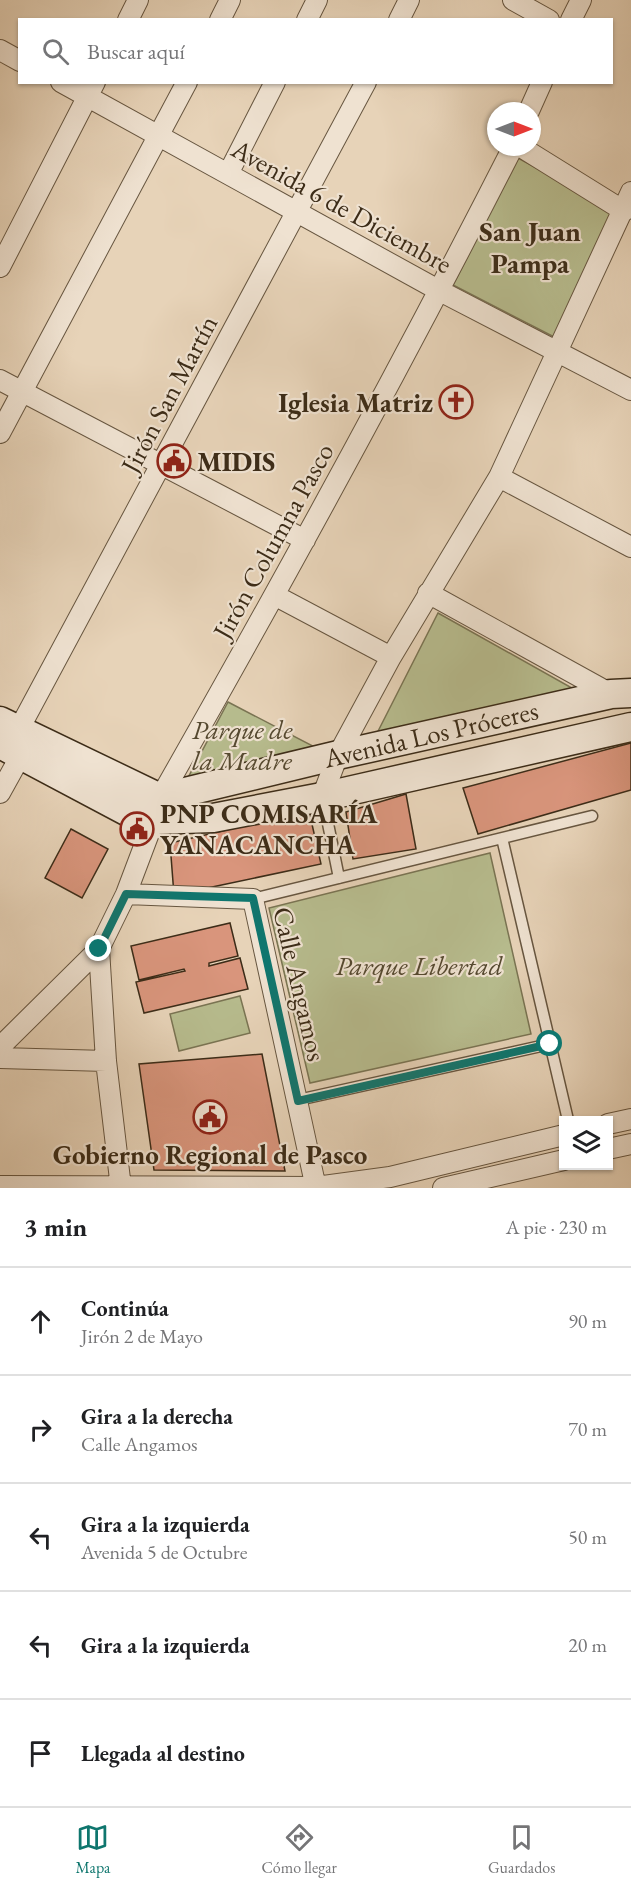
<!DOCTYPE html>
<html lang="es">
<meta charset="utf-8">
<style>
:root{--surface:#fff;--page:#f2f2f2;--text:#202124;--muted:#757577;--line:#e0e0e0;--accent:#0f766e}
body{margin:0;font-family:"EB Garamond",serif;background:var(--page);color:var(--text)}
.controls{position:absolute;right:18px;bottom:18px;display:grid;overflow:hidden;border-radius:0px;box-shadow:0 2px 4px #0004}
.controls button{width:54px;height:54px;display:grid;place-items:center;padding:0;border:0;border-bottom:2px solid var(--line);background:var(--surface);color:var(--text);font:30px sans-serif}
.compass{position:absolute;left:487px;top:102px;width:54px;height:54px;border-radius:50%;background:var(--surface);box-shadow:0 2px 4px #0004;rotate:90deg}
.stop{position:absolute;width:18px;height:18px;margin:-14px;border:4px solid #0f766e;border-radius:50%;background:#fff}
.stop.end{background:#0f766e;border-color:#fff;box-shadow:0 2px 6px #0008}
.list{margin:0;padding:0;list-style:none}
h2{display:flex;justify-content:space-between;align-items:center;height:78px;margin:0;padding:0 24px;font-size:26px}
h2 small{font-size:20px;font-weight:400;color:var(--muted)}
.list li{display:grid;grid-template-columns:39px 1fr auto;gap:18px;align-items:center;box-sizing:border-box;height:108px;padding:0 24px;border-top:2px solid var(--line)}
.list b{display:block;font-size:22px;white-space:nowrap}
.list p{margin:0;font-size:20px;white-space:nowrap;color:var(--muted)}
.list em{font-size:20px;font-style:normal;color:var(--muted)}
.icon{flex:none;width:33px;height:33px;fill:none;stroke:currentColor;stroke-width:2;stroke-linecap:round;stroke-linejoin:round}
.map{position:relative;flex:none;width:631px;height:1188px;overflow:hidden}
.search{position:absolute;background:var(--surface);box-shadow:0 2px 4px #0004;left:18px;right:18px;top:18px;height:66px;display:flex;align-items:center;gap:15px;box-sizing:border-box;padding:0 21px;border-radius:0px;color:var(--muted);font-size:22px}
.sheet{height:618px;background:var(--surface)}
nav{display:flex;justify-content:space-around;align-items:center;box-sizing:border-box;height:84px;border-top:2px solid var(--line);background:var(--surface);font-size:16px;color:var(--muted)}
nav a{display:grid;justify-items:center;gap:3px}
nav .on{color:var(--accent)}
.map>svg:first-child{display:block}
</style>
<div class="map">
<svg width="631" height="1188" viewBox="0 0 631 1188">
<rect width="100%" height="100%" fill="#e7d3b8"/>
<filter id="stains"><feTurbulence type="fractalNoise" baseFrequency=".00333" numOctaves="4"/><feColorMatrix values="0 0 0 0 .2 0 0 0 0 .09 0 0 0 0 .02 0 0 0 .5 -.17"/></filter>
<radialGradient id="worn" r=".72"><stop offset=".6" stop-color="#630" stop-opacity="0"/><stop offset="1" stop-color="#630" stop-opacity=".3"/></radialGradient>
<!-- green -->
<path fill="#b7bc8e" stroke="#7a7453" stroke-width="1.5" d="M518,158L620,213L560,340L453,285Z
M438,613L579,692L371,745Z
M228,702L330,755L182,789Z
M490,853L531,1034L310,1083L269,908Z
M240,996L250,1033L179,1051L170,1014Z"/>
<!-- building -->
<path fill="#d9957c" stroke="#3c2c18" stroke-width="1.5" d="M631,743V790L478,834L463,788Z
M406,794L416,849L353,859L346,812Z
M309,811L321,864L174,895L170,843Z
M71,829L108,849L82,898L45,878Z
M230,923L238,956L209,963V966L240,958L248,989L144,1013L136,982L185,971L184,969L139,980L131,946Z
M262,1054L285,1171L154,1170L139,1064Z"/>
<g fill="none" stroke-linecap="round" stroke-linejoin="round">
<defs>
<path id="lane" d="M323,799L339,878
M502,838L568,1120
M253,899L592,816
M298,1100L550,1044"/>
<path id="street" d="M513,0L549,20
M128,20L138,0
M220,20L230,0
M307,20L317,0
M399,20L409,0
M571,20L581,0
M0,50L20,61
M61,82L440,291L631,390
M529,111L542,82
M521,147L624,211
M228,174L275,82
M0,267L95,82
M0,380L305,540
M0,433L187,82
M499,477L631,547
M428,593L611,694
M276,596L391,657
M18,731L366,82
M0,793L21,755
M322,797L338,755L391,657L499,477L631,192
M160,798C282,584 401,367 513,147
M126,894L253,899L316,1188
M99,949L106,1061L121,1188
M0,1047L99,949L126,894L154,820
M0,1058L106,1061
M608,1124L631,1119
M608,1149L631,1144
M0,1186L316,1187L390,1177L564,1135
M443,1188L564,1160"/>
<path id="secondary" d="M0,721L160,798L338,755L611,694L631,693
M0,744L130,813L154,820L213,818L322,797L631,727"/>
</defs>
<!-- lane casing -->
<use href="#lane" stroke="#675640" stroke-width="13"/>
<!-- street casing -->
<use href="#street" stroke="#675640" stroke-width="22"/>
<!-- secondary casing -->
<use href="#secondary" stroke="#3c2c18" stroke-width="31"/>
<!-- lane -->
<use href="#lane" stroke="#efe2d1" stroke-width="10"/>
<!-- street -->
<use href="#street" stroke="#efe2d1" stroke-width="20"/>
<!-- secondary -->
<use href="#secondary" stroke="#efe2d1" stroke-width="28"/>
</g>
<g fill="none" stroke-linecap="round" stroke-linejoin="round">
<!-- route -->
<path stroke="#0f766e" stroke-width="8" d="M99,949L126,894L253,898L298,1101L550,1044"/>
</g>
<!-- icons -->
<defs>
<symbol id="church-ring" viewBox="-11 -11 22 22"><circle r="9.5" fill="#efe2d1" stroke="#8f2418" stroke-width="1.5"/><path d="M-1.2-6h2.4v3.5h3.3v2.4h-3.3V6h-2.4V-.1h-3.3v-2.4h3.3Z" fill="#8f2418"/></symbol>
<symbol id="civic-ring" viewBox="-11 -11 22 22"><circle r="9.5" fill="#efe2d1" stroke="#8f2418" stroke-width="1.5"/><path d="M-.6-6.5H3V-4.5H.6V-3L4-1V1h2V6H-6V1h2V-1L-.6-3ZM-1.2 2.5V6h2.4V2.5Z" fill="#8f2418"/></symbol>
</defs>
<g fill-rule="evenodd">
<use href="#church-ring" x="437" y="383" width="38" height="38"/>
<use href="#civic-ring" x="155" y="442" width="38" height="38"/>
<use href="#civic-ring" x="118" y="810" width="38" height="38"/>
<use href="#civic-ring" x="191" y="1098" width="38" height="38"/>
</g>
<g text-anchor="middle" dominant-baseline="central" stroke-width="4.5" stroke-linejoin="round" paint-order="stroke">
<!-- street labels -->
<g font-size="27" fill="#3c2c18" stroke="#efe2d1">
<text transform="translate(342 206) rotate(29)">Avenida 6 de Diciembre</text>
<text transform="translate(169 394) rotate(-62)">Jirón San Martín</text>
<text transform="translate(273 541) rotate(-61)">Jirón Columna Pasco</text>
<text transform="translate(431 734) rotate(-13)">Avenida Los Próceres</text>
<text transform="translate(300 984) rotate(77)">Calle Angamos</text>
</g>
<!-- poi labels -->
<g font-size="27" font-weight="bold" fill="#3c2c18" stroke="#efe2d1" text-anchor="start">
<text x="433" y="402" text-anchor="end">Iglesia Matriz</text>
<text x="197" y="461">MIDIS</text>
<text x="160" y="813">PNP COMISARÍA<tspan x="160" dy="31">YANACANCHA</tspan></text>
<text x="210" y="1154" text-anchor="middle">Gobierno Regional de Pasco</text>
</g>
<!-- park labels -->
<g font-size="27" font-style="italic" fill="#554930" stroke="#efe2d1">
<text x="242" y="729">Parque de<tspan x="242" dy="31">la Madre</tspan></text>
<text x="419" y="965">Parque Libertad</text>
</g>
<!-- neighbourhood labels -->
<g font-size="28" font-weight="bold" fill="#3c2c18" stroke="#efe2d1">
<text x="530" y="231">San Juan<tspan x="530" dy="32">Pampa</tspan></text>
</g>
</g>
<rect width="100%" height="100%" filter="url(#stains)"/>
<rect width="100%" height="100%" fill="url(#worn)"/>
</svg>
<div class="controls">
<button><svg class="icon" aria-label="layers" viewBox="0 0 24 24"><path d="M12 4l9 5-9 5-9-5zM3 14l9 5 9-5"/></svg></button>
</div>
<svg class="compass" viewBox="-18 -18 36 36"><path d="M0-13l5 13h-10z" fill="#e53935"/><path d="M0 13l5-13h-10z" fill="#757577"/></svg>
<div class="stop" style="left:550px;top:1044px"></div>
<div class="stop end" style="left:99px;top:949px"></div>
<div class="search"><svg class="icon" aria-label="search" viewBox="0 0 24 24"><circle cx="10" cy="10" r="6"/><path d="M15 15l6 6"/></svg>Buscar aquí</div>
</div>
<section class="sheet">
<h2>3 min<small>A pie · 230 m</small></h2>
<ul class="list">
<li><svg class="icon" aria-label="ahead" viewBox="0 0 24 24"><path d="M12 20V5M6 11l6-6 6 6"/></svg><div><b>Continúa</b><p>Jirón 2 de Mayo</p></div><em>90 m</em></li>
<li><svg class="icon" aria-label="right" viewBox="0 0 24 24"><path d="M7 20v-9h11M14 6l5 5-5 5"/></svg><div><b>Gira a la derecha</b><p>Calle Angamos</p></div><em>70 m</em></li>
<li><svg class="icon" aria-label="left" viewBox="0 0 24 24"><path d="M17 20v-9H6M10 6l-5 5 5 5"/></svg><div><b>Gira a la izquierda</b><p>Avenida 5 de Octubre</p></div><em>50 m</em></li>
<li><svg class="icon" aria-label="left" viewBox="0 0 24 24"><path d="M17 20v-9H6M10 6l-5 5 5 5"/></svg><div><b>Gira a la izquierda</b></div><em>20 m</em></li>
<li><svg class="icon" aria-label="arrive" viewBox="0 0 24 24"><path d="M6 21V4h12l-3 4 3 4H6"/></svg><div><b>Llegada al destino</b></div></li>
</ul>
</section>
<nav>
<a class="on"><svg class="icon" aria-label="map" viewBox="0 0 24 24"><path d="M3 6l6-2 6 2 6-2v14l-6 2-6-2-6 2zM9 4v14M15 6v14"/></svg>Mapa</a>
<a><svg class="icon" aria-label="directions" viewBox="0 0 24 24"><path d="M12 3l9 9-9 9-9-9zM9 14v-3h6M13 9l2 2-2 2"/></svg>Cómo llegar</a>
<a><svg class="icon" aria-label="saved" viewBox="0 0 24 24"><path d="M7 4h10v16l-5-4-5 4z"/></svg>Guardados</a>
</nav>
